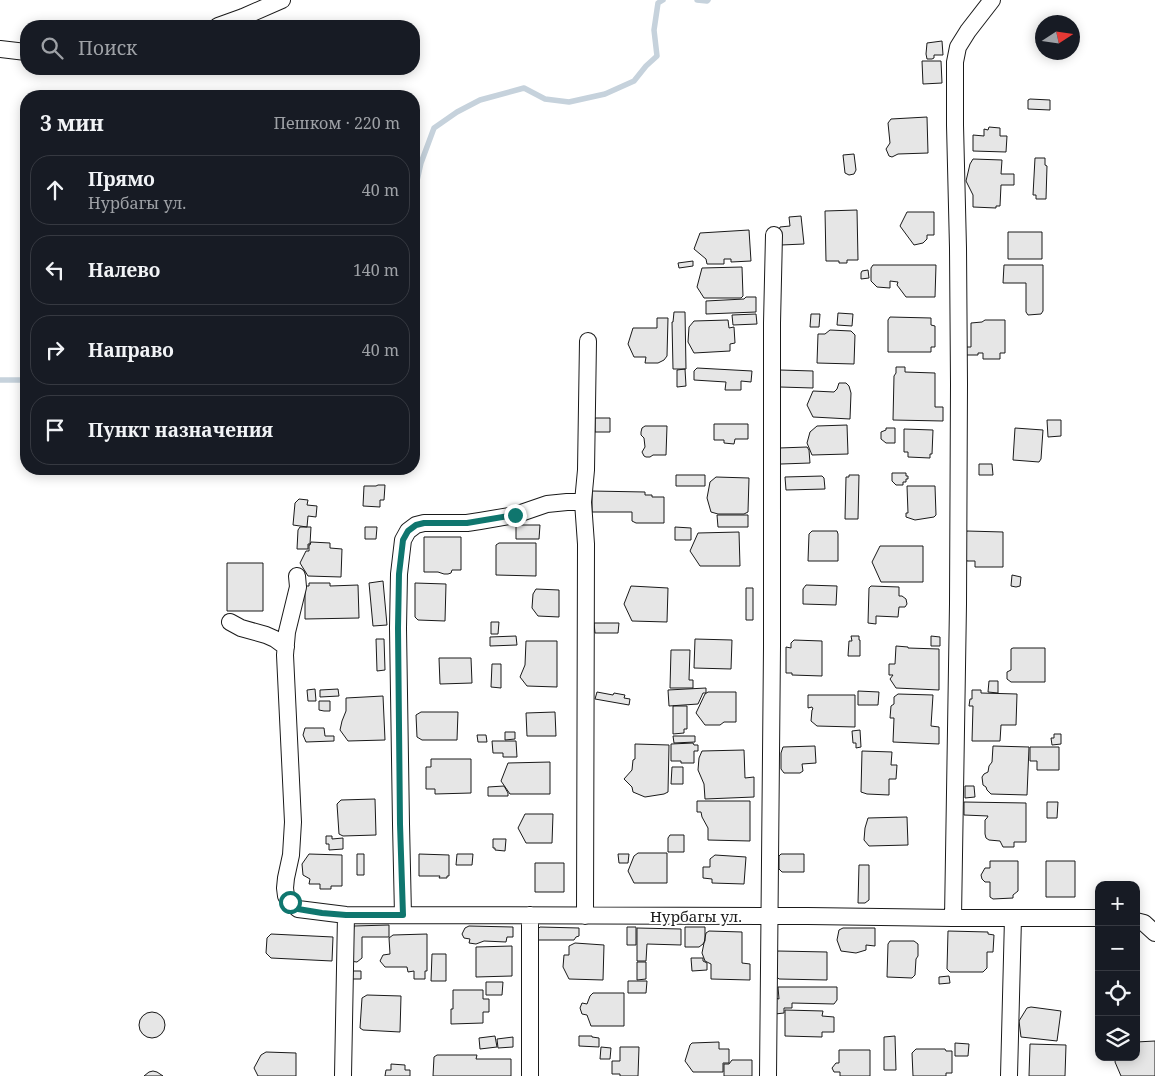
<!DOCTYPE html>
<html lang="ru">
<meta charset="utf-8">
<style>
:root{--surface:#171b24;--page:#20242c;--text:#f1f3f6;--muted:#9ea1a6;--line:#363941}
body{margin:0;font-family:"Noto Serif",serif;background:var(--page);color:var(--text)}
.controls{position:absolute;right:15px;bottom:15px;display:grid;overflow:hidden;border-radius:10px;box-shadow:0 2px 12px #0003}
.controls button{width:45px;height:45px;display:grid;place-items:center;padding:0;border:0;border-bottom:1px solid var(--line);background:var(--surface);color:var(--text);font:25px sans-serif}
.compass{position:absolute;left:1035px;top:15px;width:45px;height:45px;border-radius:50%;background:var(--surface);box-shadow:0 2px 12px #0003;rotate:78deg}
.stop{position:absolute;width:15px;height:15px;margin:-11px;border:4px solid #0f766e;border-radius:50%;background:#fff}
.stop.end{background:#0f766e;border-color:#fff;box-shadow:0 1px 5px #0008}
.list{margin:0;padding:0;list-style:none}
h2{display:flex;justify-content:space-between;align-items:center;height:65px;margin:0;padding:0 20px;font-size:21px}
h2 small{font-size:16px;font-weight:400;color:var(--muted)}
.list li{display:grid;grid-template-columns:32px 1fr auto;gap:15px;align-items:center;box-sizing:border-box;height:70px;margin:0 10px 10px;padding:0 10px;border:1px solid var(--line);border-radius:20px}
.list b{display:block;font-size:19px;white-space:nowrap}
.list p{margin:0;font-size:16px;white-space:nowrap;color:var(--muted)}
.list em{font-size:16px;font-style:normal;color:var(--muted)}
.icon{flex:none;width:28px;height:28px;fill:none;stroke:currentColor;stroke-width:2;stroke-linecap:round;stroke-linejoin:round}
.map{position:relative;flex:none;width:1155px;height:1076px;overflow:hidden}
.search{position:absolute;background:var(--surface);box-shadow:0 2px 12px #0003;left:20px;top:20px;width:400px;height:55px;display:flex;align-items:center;gap:12px;box-sizing:border-box;padding:0 18px;border-radius:20px;color:var(--muted);font-size:19px}
.panel{position:absolute;background:var(--surface);box-shadow:0 2px 12px #0003;left:20px;top:90px;width:400px;height:385px;border-radius:20px}
.map>svg:first-child{display:block}
</style>
<div class="map">
<svg width="1155" height="1076" viewBox="0 0 1155 1076">
<rect width="100%" height="100%" fill="#fff"/>
<g fill="none" stroke-linecap="round" stroke-linejoin="round">
<!-- stream -->
<path stroke="#c6d2dc" stroke-width="5.5" d="M697,0L707,1L708,0
M414,194L421,163L434,128L457,112L480,100L524,88L545,99L569,102L605,94L634,81L646,66L657,56L654,30L658,3L663,0
M0,380H26"/>
</g>
<!-- building -->
<path fill="#e6e6e6" stroke="#1a1a1a" d="M942,41L943,55H934V58L932,59H927L926,54L927,43Z
M922,61H941L942,83L923,84Z
M1030,99L1050,100V110L1028,109V100Z
M927,117L928,153L898,154L892,157L889,156L886,149L890,143L888,123L891,119Z
M989,127L1000,128V136H1007L1006,152L973,151V135L984,136V129L988,130Z
M854,154L856,170L854,174L849,175L845,173L843,155Z
M1035,158H1045V165L1047,166L1046,199H1036V195H1033Z
M973,159L1002,160L1001,174H1014V185H1001L1000,206H996V208L973,207V195L966,181L970,164Z
M857,210L858,260H847V263H839V261H826L825,211Z
M907,212H934V235H927V239L923,243L914,245L900,226Z
M801,216L804,244L781,245L779,230L780,227L790,226L789,217Z
M749,230L751,261L731,262V259H724V264H707L706,259L694,249L700,233Z
M1008,232H1042V259H1008Z
M693,261V266L679,268L678,263Z
M873,265H936L935,297H906L897,285L898,282L890,281V288L877,287L871,281V268Z
M1004,265H1043V311L1041,314L1028,315L1026,312V283H1003Z
M742,267L743,296L741,298H704L697,287L702,268Z
M868,270L869,278L861,279V273L862,271Z
M746,297H756V312L706,314V301L744,299Z
M674,312H685L686,369H673L672,322H673Z
M838,313L853,314L852,326L837,325Z
M756,314L757,324L733,325L732,315Z
M811,314H820L819,327H810Z
M890,317L931,318V325L935,326V347H931V352H888V320Z
M657,318H668L667,356L664,360L658,363H645L646,357H634L628,344L633,328H657Z
M728,320L729,328L734,327L735,343L730,344V351L694,353L688,342L689,327L694,321Z
M985,320H1005V353H1000V359H983V353H978V355H965V347H971V323L982,322Z
M830,330L851,331L855,335L854,364L817,363L818,334H825Z
M896,367H905V372L935,373V407H943V421L893,420L894,376L896,373Z
M697,368L752,371L751,382L741,381V390H725L726,382L694,380V371Z
M685,369L686,386L677,387V370Z
M780,370L813,371V388L780,387L777,384L778,372Z
M839,383H846L849,386L851,393L850,419L813,417L807,405L813,391L834,392L837,389Z
M595,418H610V432H595Z
M1047,420H1061V436L1048,437Z
M714,424H748V439H735L734,444L724,443V440H714Z
M847,425L848,454L812,455L807,443L810,432L817,426Z
M645,426H667L666,455H653L650,457H646L644,456L642,452L645,447L644,438L641,435V432L642,428Z
M886,428H895V443H886L881,439V432L886,430Z
M1015,428L1043,430L1041,459L1039,462L1013,460Z
M904,429L933,430L932,454H930V458L908,457V452H904Z
M807,447L809,450L810,463L781,464L777,463L779,448Z
M979,464H992L993,475H979Z
M892,473H906V476H908V479H906V482H903V485H896L892,481Z
M676,475H705V486H676Z
M849,475H859L858,519H845L846,477H849Z
M822,476L824,478L825,489L786,490L785,477Z
M716,477L749,478L748,512L744,514H718L711,512L707,498L710,482Z
M378,485H385L384,500H380V507L363,506L364,486H376Z
M907,486H935L936,515L934,517L915,520L906,517V513H908Z
M592,491L645,492V495H652V497H664V523H636L632,521V512H592Z
M299,499L308,500L307,505L317,506L316,517L308,516L307,527L293,525L295,503Z
M717,515H748V527H718Z
M516,525H540L539,539H516Z
M300,527H311L310,544H308V549H297L298,530Z
M365,527H377L376,539H365Z
M675,527L691,528V540H675Z
M812,531H837L838,534V561H808L809,534Z
M967,531L1003,532V567H975V561H967L961,547Z
M739,532L740,566H700L690,551L698,533Z
M424,537H461V570H452L451,573L448,574H444L438,572H424Z
M311,542L330,543V548L342,549L341,577L308,576L300,563L306,551H309V545H310Z
M499,543H536V576L496,575V545Z
M880,546H923V582H881L872,562Z
M227,563H263V611H227Z
M1012,575L1021,577L1020,586L1016,587L1011,586Z
M383,581L387,625L373,626L369,583Z
M309,583H330V586L358,585L359,618L305,619V586H309Z
M415,583L446,584L445,621L418,620L415,617Z
M806,585L837,586L836,605L803,604V589Z
M631,586L668,588L667,622L632,621L624,604Z
M871,586L899,587V596H902L906,599L907,604L905,607H899L898,617L876,616V624L868,623L869,588Z
M746,588H753V620H746Z
M536,589L559,590V617L538,616L532,608L533,594Z
M491,622H499L498,634H491Z
M594,623H619L618,633H595Z
M516,636L517,645L490,646V637Z
M851,636H859V640H860V656H848L849,641H852Z
M931,636L940,637V646H931Z
M376,639H384L385,670L377,671Z
M695,639L732,640L731,669L694,668Z
M794,640L822,641V676L792,675V673H786V647L791,648V643Z
M526,641H557V687L527,686L520,677L525,665Z
M896,646L908,647V648L939,649V690L896,688L890,679L893,675H889V664H895Z
M1013,648H1045V682H1011L1007,679V672L1011,670V649Z
M671,650H690L689,680H693V688H670Z
M439,658H471L472,683L440,684Z
M492,664H501V688L491,687Z
M989,681H998V693L988,692Z
M706,688V693H703L698,704L669,706L668,690Z
M315,689L316,701H308L307,690Z
M338,689L339,696L320,697V690Z
M972,690H981V693L1017,694L1016,725H1001L1000,741H972L973,706H969L970,699H972Z
M858,691L879,692L878,705H858Z
M597,692L613,695L614,693L625,695L624,698L630,699L629,705L595,699Z
M708,692H736V722H724L720,725H705L696,713L705,694Z
M898,694L933,695L931,726L939,727V744L893,742L894,718H890L891,706L894,704V697Z
M808,695H855V727L817,726L811,721L812,710L813,709L812,707L808,708Z
M383,696L385,740L348,741L340,730L342,721L346,711V698Z
M319,701H330V711H324L319,710Z
M673,706H687V729H684V733L673,734Z
M421,712H458L457,740H422L417,737L416,715Z
M555,712L556,736H527L526,713Z
M305,728H324L325,736H334V741L306,742L303,735Z
M860,730L861,747L856,748V743H853L852,731Z
M505,732H515V739L505,740Z
M1054,734H1061V744L1052,745L1051,738H1054Z
M477,735H486L487,742H478Z
M673,736H695V742L674,743Z
M492,741H516L517,757H503V753H493Z
M693,743L694,745H698V751H694V763H681V761H671V744Z
M635,744L669,745L668,792L664,794L645,797L633,792L632,787L624,779L632,770L633,760L635,759Z
M815,746L816,763L802,764L803,771L800,773H784L781,769V753L783,747Z
M993,746L1029,747L1027,795L991,794L987,790L986,787L983,785L982,777L984,774L988,772L989,766L992,762Z
M1030,747H1059V770H1037V761H1030Z
M744,750L745,778L754,777V797L705,799L704,784L698,770L699,758L702,751Z
M862,751L892,752L891,765H897L896,779H889V795L867,794L861,792Z
M431,759H471V793L435,794V789H426V767H431Z
M550,762V794H510L501,781L508,763Z
M672,767H683V784H671Z
M504,786L508,793V796H488V787Z
M965,786H974L975,797L965,798Z
M375,799L376,835L343,836L339,834L337,804L341,800Z
M697,801H750V841L708,840V828L702,817L701,812H697Z
M964,802L1026,803V842H1014V847H1003L1000,841L989,840L986,838L985,834V820L987,818L988,816L964,815Z
M1047,802H1058L1057,818H1047Z
M525,814H553L552,843H526L518,828Z
M907,817L908,845L869,846L864,840L865,828L868,818Z
M670,835H684V852H668V838Z
M326,836H332V839L343,838V849L329,850V844H326Z
M493,839H506L505,851L495,850V848H493Z
M638,853H667V883H634L628,871L634,856Z
M309,854L342,855V886H331V889H320V884H309L310,879L303,875L302,864Z
M357,854H364V875H357Z
M419,854L449,855V876H447V878H439L440,876H419Z
M457,854H473L472,865H456Z
M618,854H629L628,863H619Z
M781,854H804V872H782L779,869V856Z
M715,855L746,857L744,884L712,883V879L703,878V867H710V859Z
M990,861H1018V891L1013,895V898L993,899L990,897V882H985L982,879L981,875L985,868H990Z
M1046,861H1075V897H1046Z
M535,863H564V892H535Z
M859,865H869V900L865,903H858Z
M389,925V937H362V958L357,962L349,961L354,926Z
M469,926L513,927V937H507L506,942L484,941L476,944L469,943L470,939L464,938L462,934L465,928Z
M540,927L579,928V936L576,937L574,940H538V929Z
M627,927H636V945H627Z
M685,927H705V941L703,944L699,947H685Z
M637,928L681,929V945L647,944L646,961H637Z
M843,928H875V946L866,945V950L856,953L841,951L837,940L839,930Z
M709,931L742,932V963L750,964V980L711,979V964L705,961L702,953L706,933Z
M948,931L988,932V934L994,935L993,952H987V968L983,972H950L947,969Z
M271,934L333,937L332,961L271,958L266,953L267,938Z
M427,934V971H425V979H414V971L408,972L407,967H385L380,961L383,955L390,954L389,938L393,935Z
M890,941H914L918,944V956L916,959L915,975L912,978L887,977L888,944Z
M575,943L604,945L603,980L569,979L563,967L564,955H569V946Z
M512,946V976L476,977V947Z
M778,951L827,952V980L779,979L774,974V957Z
M432,954H446V981H431Z
M691,958H703V961L707,963V970L692,971Z
M637,962H646V979L637,980Z
M352,971H361V979H352Z
M949,976L950,983L939,984V977Z
M628,981H647L646,993H628Z
M486,982H503L502,995H486Z
M778,987H837V1000L834,1004L792,1003V1008H784V1013L775,1014V998L779,999Z
M453,990H483V999H489V1012H483V1023L451,1024V1009H453Z
M593,993H624V1026H591L587,1015L582,1014L580,1008L582,1003L587,1004L590,996Z
M367,995L401,996L400,1032L363,1030L360,1028L362,998Z
M1031,1007L1061,1011L1057,1041L1021,1037L1019,1021L1027,1008Z
M785,1010L823,1011L822,1016L834,1017V1032H822V1037L785,1036Z
M139 1025a13 13 0 1 1 26 0a13 13 0 1 1-26 0Z
M495,1036L497,1047L480,1049L479,1038Z
M579,1036H592V1037L599,1038V1047L579,1046Z
M895,1036L896,1070H884V1037Z
M513,1037V1047L498,1048L497,1039Z
M1155,1041V1076H1121L1115,1062L1116,1057H1136V1042Z
M719,1042V1049H729V1063H723V1072H693L685,1061L690,1045L692,1043Z
M955,1043L969,1044L968,1056H955Z
M1030,1044L1066,1045L1065,1076H1029Z
M601,1047L611,1048L610,1059H600Z
M620,1047H639L638,1076H620V1074H612V1061H620Z
M916,1049H945L946,1051H952V1073H946V1076H913L912,1053Z
M839,1050H870V1076H840V1072H834L832,1068L836,1063H839Z
M266,1052L296,1053V1076H258L254,1068L261,1055Z
M437,1055H477L476,1059H511V1076H433L434,1057Z
M732,1060H752V1076H724V1064H729Z
M391,1064L405,1065V1070H410V1076H385L386,1070H391Z
M153,1071L157,1072L163,1076H144L149,1072Z"/>
<g fill="none" stroke-linecap="round" stroke-linejoin="round">
<defs>
<path id="minor" d="M218,26L243,17L282,0
M0,49L26,52
M297,576L298,587L287,632L285,655L293,822L291,855L286,878L285,888L286,896L290,902L298,909L346,915L808,916L953,918H1099
M230,622L241,628L266,635L275,639L286,647
M403,915L401,824L398,628L399,574L403,540L408,531L416,525L424,523H467L480,521L515,515L547,504L567,502H583
M585,916L586,544L583,502L586,470L588,341
M953,918L958,604L959,384L958,248L955,125V62L958,47L968,31L992,0
M1136,921L1144,923L1155,933
M343,1076L346,915
M530,1076V915
M768,1076L772,647V323L774,235
M1009,1076L1013,918"/>
</defs>
<!-- minor casing -->
<use href="#minor" stroke="#1a1a1a" stroke-width="18"/>
<!-- minor -->
<use href="#minor" stroke="#fff" stroke-width="16"/>
</g>
<g fill="none" stroke-linecap="round" stroke-linejoin="round">
<!-- route -->
<path stroke="#0f766e" stroke-width="6" d="M290,902L298,909L322,913L346,915H403L400,824L398,628L399,574L403,540L408,531L416,525L424,523H467L515,515"/>
</g>
<g text-anchor="middle" dominant-baseline="central" stroke-width="4" stroke-linejoin="round" paint-order="stroke">
<!-- street labels -->
<g font-size="15" fill="#1a1a1a" stroke="#fff">
<text x="696" y="916">Нурбагы ул.</text>
</g>
</g>
</svg>
<div class="controls">
<button>+</button>
<button>−</button>
<button><svg class="icon" aria-label="locate" viewBox="0 0 24 24"><circle cx="12" cy="12" r="6"/><path d="M12 2v4M12 18v4M2 12h4M18 12h4"/></svg></button>
<button><svg class="icon" aria-label="layers" viewBox="0 0 24 24"><path d="M12 4l9 5-9 5-9-5zM3 14l9 5 9-5"/></svg></button>
</div>
<svg class="compass" viewBox="-18 -18 36 36"><path d="M0-13l5 13h-10z" fill="#e53935"/><path d="M0 13l5-13h-10z" fill="#9ea1a6"/></svg>
<div class="stop" style="left:290px;top:902px"></div>
<div class="stop end" style="left:515px;top:515px"></div>
<div class="search"><svg class="icon" aria-label="search" viewBox="0 0 24 24"><circle cx="10" cy="10" r="6"/><path d="M15 15l6 6"/></svg>Поиск</div>
<section class="panel">
<h2>3 мин<small>Пешком · 220 m</small></h2>
<ul class="list">
<li><svg class="icon" aria-label="ahead" viewBox="0 0 24 24"><path d="M12 20V5M6 11l6-6 6 6"/></svg><div><b>Прямо</b><p>Нурбагы ул.</p></div><em>40 m</em></li>
<li><svg class="icon" aria-label="left" viewBox="0 0 24 24"><path d="M17 20v-9H6M10 6l-5 5 5 5"/></svg><div><b>Налево</b></div><em>140 m</em></li>
<li><svg class="icon" aria-label="right" viewBox="0 0 24 24"><path d="M7 20v-9h11M14 6l5 5-5 5"/></svg><div><b>Направо</b></div><em>40 m</em></li>
<li><svg class="icon" aria-label="arrive" viewBox="0 0 24 24"><path d="M6 21V4h12l-3 4 3 4H6"/></svg><div><b>Пункт назначения</b></div></li>
</ul>
</section>
</div>
